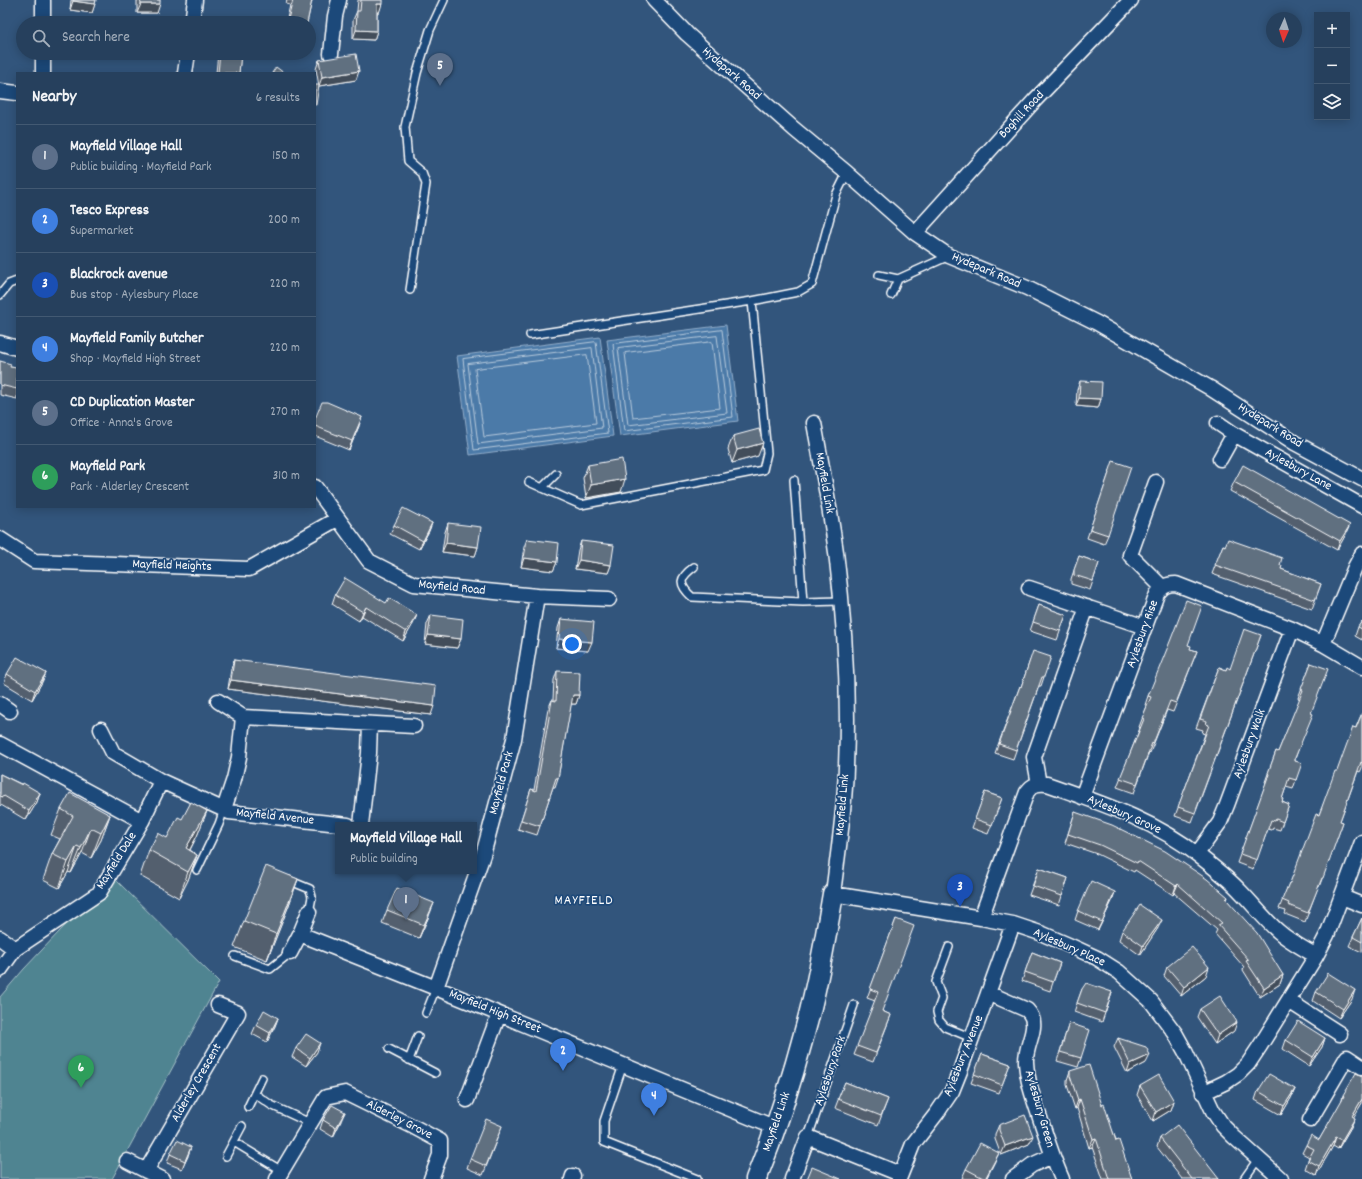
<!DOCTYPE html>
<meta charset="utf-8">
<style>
:root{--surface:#26405d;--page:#2e4763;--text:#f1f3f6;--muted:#a4afbc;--line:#425972;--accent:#ff9aa2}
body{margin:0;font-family:Dekko,sans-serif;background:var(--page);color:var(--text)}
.controls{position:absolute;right:12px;top:12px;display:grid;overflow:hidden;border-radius:0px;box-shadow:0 2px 10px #0003}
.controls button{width:36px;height:36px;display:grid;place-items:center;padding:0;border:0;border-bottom:1px solid var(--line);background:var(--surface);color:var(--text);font:20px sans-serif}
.compass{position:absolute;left:1266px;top:12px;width:36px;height:36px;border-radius:50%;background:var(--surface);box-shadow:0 2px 10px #0003;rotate:183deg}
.you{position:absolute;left:572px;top:644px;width:14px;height:14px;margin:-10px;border:3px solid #fff;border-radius:50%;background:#1a73e8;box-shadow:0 0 0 6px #1a73e833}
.badge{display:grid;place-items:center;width:26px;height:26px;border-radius:50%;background:var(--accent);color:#fff;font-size:13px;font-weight:700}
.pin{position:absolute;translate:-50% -33px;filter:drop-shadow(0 1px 2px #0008)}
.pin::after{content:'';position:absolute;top:21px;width:14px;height:12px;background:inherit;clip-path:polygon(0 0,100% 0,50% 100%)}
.popup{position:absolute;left:335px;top:822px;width:142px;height:52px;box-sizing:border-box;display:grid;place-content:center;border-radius:0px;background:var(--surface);filter:drop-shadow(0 1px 3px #0005);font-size:13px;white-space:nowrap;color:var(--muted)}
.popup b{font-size:15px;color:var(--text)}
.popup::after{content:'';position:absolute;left:50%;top:100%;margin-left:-8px;border:8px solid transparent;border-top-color:var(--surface)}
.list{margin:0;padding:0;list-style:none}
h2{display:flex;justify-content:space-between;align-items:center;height:52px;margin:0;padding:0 16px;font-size:17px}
h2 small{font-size:13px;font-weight:400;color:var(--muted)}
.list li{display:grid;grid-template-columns:26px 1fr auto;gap:12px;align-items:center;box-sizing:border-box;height:64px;padding:0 16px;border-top:1px solid var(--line)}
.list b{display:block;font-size:15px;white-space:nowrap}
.list p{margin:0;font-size:13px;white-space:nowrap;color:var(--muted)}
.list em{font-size:13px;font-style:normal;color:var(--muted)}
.icon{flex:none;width:22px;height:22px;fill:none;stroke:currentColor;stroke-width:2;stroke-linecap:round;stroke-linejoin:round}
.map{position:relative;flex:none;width:1362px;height:1179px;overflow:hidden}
.search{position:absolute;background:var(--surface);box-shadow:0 2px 10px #0003;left:16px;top:16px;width:300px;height:44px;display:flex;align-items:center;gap:10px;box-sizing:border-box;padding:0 14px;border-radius:22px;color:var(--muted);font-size:15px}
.panel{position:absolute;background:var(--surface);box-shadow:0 2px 10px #0003;left:16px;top:72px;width:300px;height:436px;border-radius:0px}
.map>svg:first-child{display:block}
</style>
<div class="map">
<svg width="1362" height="1179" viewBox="0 0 1362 1179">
<rect width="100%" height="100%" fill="#32557c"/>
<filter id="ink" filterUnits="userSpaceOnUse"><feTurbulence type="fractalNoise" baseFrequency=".025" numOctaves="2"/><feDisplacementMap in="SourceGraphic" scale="8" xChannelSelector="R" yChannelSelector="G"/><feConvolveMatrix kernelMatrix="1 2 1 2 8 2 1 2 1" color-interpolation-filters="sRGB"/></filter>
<g filter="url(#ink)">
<!-- green -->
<path fill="#4f8491" stroke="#a7c2c8" d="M112,876L219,982L112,1179H0V997L24,969Z"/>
<!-- water -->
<path fill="#4c7aa8" stroke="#94afcb" d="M726,325L738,421L620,436L607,340Z
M600,337L613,436L470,455L457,356Z"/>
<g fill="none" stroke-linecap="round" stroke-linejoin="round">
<!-- shore -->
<path stroke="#b7cadc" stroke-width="1" d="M722,330L733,417L624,431L613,344Z
M717,336L727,413L628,425L618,348Z
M596,342L608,433L474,450L463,359Z
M712,342L720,408L633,418L625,353Z
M592,348L602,428L478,444L468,364Z
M587,355L596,423L484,437L475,369Z"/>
<defs>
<path id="lane" d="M879,275L898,279
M410,290L426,184L422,173L408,161L405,127L417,73L430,30L444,0
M0,295L9,284L17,281
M891,295L898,279L949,256
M530,335L752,301L798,292L812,284L836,195L847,173
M794,480L803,602
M529,482L581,505L763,470L767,453L752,301
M542,488L556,474
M694,567C679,578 678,584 692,597L803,602L840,601
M197,870L219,824L224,809
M288,880L310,889L312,897L309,912
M949,947L936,982L942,998L937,1012L939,1020L945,1027L972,1038
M235,956L270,969L290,953
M426,1013L436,988
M389,1049L435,1073
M409,1060L418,1036
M623,1065L604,1121V1142L697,1179
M255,1094L271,1105L310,1123
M248,1107L262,1078
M808,1137L854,1005
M234,1142L282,1171
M226,1156L242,1126
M1244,1179L1258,1159"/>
<path id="street" d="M654,0L687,34L794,129L847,173L915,233L949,256L1027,288L1097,323L1210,388L1295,443L1362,479
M43,23V0
M192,23L195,0
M331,54L335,16L339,0
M43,73V53
M185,73L188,53
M0,91L17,93
M915,233L1035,100L1131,0
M0,343L17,348
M814,423C822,466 830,509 836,552C845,623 849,695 846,767C845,809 838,852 833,894L981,918L1013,924L1043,934L1073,947L1097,958L1119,972L1151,1001L1175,1033L1185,1051L1213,1111L1223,1126L1234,1137L1281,1179
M1218,423L1234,434L1362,506
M1220,459L1234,434
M1156,482L1130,555L1162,587
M315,487L369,561L414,584L537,596L609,599
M0,539L34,561L249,569L337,519
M1029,588L1145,627
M1323,644L1355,567L1362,554
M218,701L243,717L414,726
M0,704L10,711
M101,729L113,753L161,781L229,812L348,825
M0,744L142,821
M1039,784L1034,757L1087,607
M1082,797L1157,594C1163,586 1167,584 1176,584L1292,629L1323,644L1362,667
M224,809L234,779L239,757L243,717
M361,825L369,753L370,724
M1197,854L1220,822L1227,805L1292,629
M1342,897L1362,905
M981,918L1027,792C1033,784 1038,783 1047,784C1100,803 1154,820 1198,855C1212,866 1228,878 1240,891C1253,904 1264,919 1278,931C1289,941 1303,948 1316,956
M300,934L436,988L776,1128
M0,938L15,949
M290,953L300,934L309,912
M0,970L15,949L99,893L142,821L161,781
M436,988L483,855L514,739L537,596
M988,993L1027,1010C1042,1025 1025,1043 1026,1062C1027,1081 1034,1100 1040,1118C1047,1139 1053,1159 1062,1179
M1289,1001L1340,1034
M1203,1093L1226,1082L1238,1074L1248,1064L1260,1046L1316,956L1327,935L1362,842
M467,1100L499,1014
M1310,1120L1347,1057L1362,1067
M127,1161L162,1179
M146,1171L238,1013L218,1005
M277,1179L326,1097L345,1093L414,1127L440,1141V1155L431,1179
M572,1179L573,1176
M792,1179L808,1137L900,1174
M899,1179L913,1144L937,1113L952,1091L960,1071L1013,924
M1013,1179L1032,1165L1052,1156"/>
<path id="secondary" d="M756,1179C775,1132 791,1083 804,1034C817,988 825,941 833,894"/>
</defs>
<!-- lane casing -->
<use href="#lane" stroke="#fff" stroke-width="10"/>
<!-- street casing -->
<use href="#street" stroke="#fff" stroke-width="17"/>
<!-- secondary casing -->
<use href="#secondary" stroke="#fff" stroke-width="23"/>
<!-- lane -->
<use href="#lane" stroke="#1f4a7a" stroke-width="7"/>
<!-- street -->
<use href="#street" stroke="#1f4a7a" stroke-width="14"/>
<!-- secondary -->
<use href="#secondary" stroke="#1f4a7a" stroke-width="20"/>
</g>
<!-- wall -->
<path fill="#535f6e" stroke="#fff" d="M71,0H96L92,13L70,10Z
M137,0H160L157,13H137Z
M287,0H312L307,23H286L290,5L286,4Z
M358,0H382L379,13H377V31L374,40L353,39V20L357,11Z
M218,53H241L239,73H216Z
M319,60L356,80L319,86L316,69Z
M0,361L10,367L17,368V399L0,395Z
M1080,381L1101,399L1098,408L1076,406L1077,390Z
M315,419L359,426L349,450L315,436Z
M733,436L758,456L732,463L728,449Z
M588,465L621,492L586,498L583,478Z
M1110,470L1108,535L1104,544L1087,538Z
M1234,482L1346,534L1337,550L1230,491Z
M432,523L429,531L419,549L390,534L394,525Z
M448,523L478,547L475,556L442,552L445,532Z
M527,539L557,562L553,571L521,567L524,547Z
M581,541L611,565L608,573L575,569L578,550Z
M1223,545L1280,565L1281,569L1321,584L1312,609L1212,574Z
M1079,556L1099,563L1090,590L1071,584V579Z
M335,595L386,603L417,615L413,624L403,641L362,616L359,621L332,604Z
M1039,605L1066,615L1057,640L1030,631Z
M431,615L461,639L457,648L425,644L427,624Z
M561,619L588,651L556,648L558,628Z
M1362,621V640L1355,636L1358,627Z
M1261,635L1192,822L1175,816L1205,734L1202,733L1203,730L1196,728L1219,667L1226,670L1230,669Z
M1188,645L1190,649L1197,651L1173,712L1167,710L1150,753L1149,752L1134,793L1117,787L1140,728L1139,727L1147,706L1145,705L1148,696Z
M234,660L431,715L228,689L231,669Z
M1030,660L1044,677L1041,686H1039L1013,759L995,753L1020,686L1021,687Z
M1311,663V713L1295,759L1296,780L1293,789L1286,787L1282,799V802L1289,805L1280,830L1273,828L1272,830L1268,829L1253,869L1237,863L1266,783L1265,782L1276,751L1278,752L1300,699L1298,698Z
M557,671L579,695L576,704H571L558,778L555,787H553L537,835L518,829L531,789L534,790L548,709L552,700H553L554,680Z
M46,673L42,682L32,700L4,683L7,674Z
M1362,713V768L1360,772L1358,771L1340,821L1343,822L1319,887H1318L1305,922L1285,914L1286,911L1279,909L1289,883H1290Z
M0,774L40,793L37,802L26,820L1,805L0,806Z
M985,792L1002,798L988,834L972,828Z
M61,809L110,815L101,840L91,858L82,853L71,873L68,872L59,888L43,880L52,854L60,839L51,835Z
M207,811L197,836L190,850L197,855L188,880L179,898L140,876L149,850L167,838L182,819Z
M1075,812L1228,897L1227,900L1283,975L1280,984L1260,997L1243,970L1244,967L1215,934L1217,930L1174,893L1173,895L1135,870L1134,872L1097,854L1065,843Z
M1039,868L1068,878L1059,905L1029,895Z
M298,879L289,905L267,960L234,947L244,921Z
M1112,901L1098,930L1075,920L1078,911Z
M387,910L429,916L419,938L382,923Z
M1362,918V952L1349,946L1353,937Z
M896,919L882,1011L891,1015L873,1062L854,1055L875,1001L867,998Z
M1158,928L1140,955L1119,940L1122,931Z
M1032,952L1060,963L1050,991L1022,981Z
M1167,967L1206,976L1181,996L1164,976Z
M1082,989L1112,992L1102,1022L1074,1012Z
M1316,992L1352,999L1339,1018L1313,1001Z
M1200,1009L1234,1031L1215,1044L1197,1017Z
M278,1018L275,1026L267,1042L252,1034L256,1025Z
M1069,1023L1081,1058L1078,1067L1057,1061Z
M1118,1038L1146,1063L1127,1073L1114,1047Z
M1325,1038L1322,1047L1309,1066L1283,1049L1286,1040Z
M296,1048L317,1052L306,1066L292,1057Z
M982,1054L1010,1064L999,1093L971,1083Z
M1070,1071L1102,1105L1132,1179H1103L1092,1147L1089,1148L1077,1108L1075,1109L1067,1085V1080Z
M845,1082L888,1099L878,1125L835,1108Z
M1140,1086L1174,1101L1171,1110L1153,1121L1137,1095Z
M1295,1089L1291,1098L1281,1115L1255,1100L1258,1091Z
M1343,1095L1362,1103L1353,1117L1351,1127L1338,1149L1333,1146L1316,1175L1305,1169L1309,1157L1302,1153L1306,1145L1319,1140L1341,1103Z
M323,1120L341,1121L333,1137L320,1129Z
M999,1125L1029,1144L1001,1155L995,1139V1134Z
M502,1126L483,1175L467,1168L470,1159Z
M1160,1138L1219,1179H1182L1157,1147Z
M170,1154L188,1156L182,1169L167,1163Z
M995,1161L986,1179H965L962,1178L966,1169Z"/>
<!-- shaded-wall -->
<path fill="#434e5a" stroke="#fff" d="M73,1L95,4L92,13L70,10Z
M141,4H160L157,13H137Z
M377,4H382L379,13L374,12Z
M356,30L377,31L374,40L353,39Z
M276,53H301L299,57L276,54Z
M359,71L356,80L319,86L322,77Z
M1079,398L1101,399L1098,408L1076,406Z
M362,417L359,426L349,450L352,441Z
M763,443L758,456L732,463L737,450Z
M625,479L621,492L586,498L591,485Z
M432,523L429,531L419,549Z
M1350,525L1346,534L1337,550L1340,541Z
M446,543L478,547L475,556L442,552Z
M524,558L557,562L553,571L521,567Z
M579,560L611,565L608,573L575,569Z
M366,607L362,616L359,621L363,612Z
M417,615L413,624L403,641L406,632Z
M428,635L461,639L457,648L425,644Z
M559,639L592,642L588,651L556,648Z
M46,673L42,682L32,700L35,691Z
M231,680L434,706L431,715L228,689Z
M573,695H579L576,704H569Z
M40,793L37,802L26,820L29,811Z
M207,811L197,836L180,868L186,848Z
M110,815L101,840L91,858L101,833Z
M91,828L82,853L71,873L81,848Z
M77,846L68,872L59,888L68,862Z
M197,855L188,880L179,898L188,872Z
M298,879L289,905L267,960L276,934Z
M1178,884L1174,893L1173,895L1176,886Z
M1115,892L1112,901L1098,930L1102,922Z
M434,903L429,916L419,938L424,925Z
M1162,920L1158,928L1140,955L1143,946Z
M1209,967L1206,976L1181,996L1184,987Z
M1283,975L1280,984L1260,997L1264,988Z
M1355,990L1352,999L1339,1018L1343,1009Z
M278,1018L275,1026L267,1042L270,1033Z
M1237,1022L1234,1031L1215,1044L1218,1035Z
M1325,1038L1322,1047L1309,1066L1313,1057Z
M320,1043L317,1052L306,1066L310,1058Z
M1150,1055L1146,1063L1127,1073L1130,1064Z
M1295,1089L1291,1098L1281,1115L1284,1106Z
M1080,1099L1077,1108L1075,1109L1078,1100Z
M1362,1099V1103L1349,1125L1352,1116Z
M1174,1101L1171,1110L1153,1121L1156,1112Z
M345,1112L341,1121L333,1137L336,1128Z
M1355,1118L1351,1127L1338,1149L1342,1140Z
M1033,1136L1029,1144L1001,1155L1005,1146Z
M1336,1137L1333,1146L1316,1175L1319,1166Z
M1096,1138L1092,1147L1089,1148L1093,1139Z
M191,1147L188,1156L182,1169L185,1161Z
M999,1153L986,1179H985Z"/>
<!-- building -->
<path fill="#606f80" stroke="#fff" d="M73,0H96L95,4L73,1Z
M140,0H160V4H141Z
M293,0H312L307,23H287Z
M361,0H382V4H377V31L356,30L357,11H360Z
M223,21L242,23H223Z
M220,53H241L239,73H218Z
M356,54L359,71L322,77L319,60Z
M276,67L284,73H272Z
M315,85H319L316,105H315Z
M0,361L11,364L10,367L17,368V389L0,385Z
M1080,381L1102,382L1101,399L1079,398Z
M322,402H327L362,417L352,441L315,426V419Z
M759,429L763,443L737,450L733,436Z
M622,459L625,479L591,485L588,465Z
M1113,461L1131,467L1108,535L1090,529Z
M1243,465L1350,525L1340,541L1234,482Z
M403,508L432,523L423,541L394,525Z
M448,523L481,527L478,547L446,543Z
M527,539L559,543L557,562L524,558Z
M1228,539L1282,558L1280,565L1282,566L1281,569L1321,584L1315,600L1215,565L1223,545L1225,546Z
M581,541L614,545L611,565L579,560Z
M1079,556L1099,563L1093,581L1074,575V570Z
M345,578L386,603L389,598L417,615L406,632L366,607L363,612L335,595Z
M1186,600L1202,606L1188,645L1191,646L1190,649L1197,651L1176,703L1170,701L1153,744L1152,743L1137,784L1120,778L1144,719L1142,718L1151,697L1148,696L1171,639Z
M1039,605L1066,615L1060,631L1033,622Z
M431,615L463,619L461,639L428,635Z
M561,619L594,622L592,642L559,639Z
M1362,621V629L1358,627Z
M1244,629L1261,635L1195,813L1178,807L1209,725L1206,724L1207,721L1200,719L1219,667L1226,670L1227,667L1230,669Z
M1033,651L1051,657L1044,677H1042L1016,750L999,744L1020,686L1021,687Z
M17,657L46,673L35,691L7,674Z
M234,660L436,686L434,706L231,680Z
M1311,663L1328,669L1311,713L1313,714L1295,758V761L1302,763L1296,780L1289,778L1282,799H1283L1282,802L1289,805L1283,822L1276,819L1275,821L1271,820L1257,860L1240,854L1269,774L1268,773L1276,751L1278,752L1303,690L1301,689Z
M557,671L580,672L579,695H573L558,778H556L540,826L521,820L531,789L536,791L552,700L556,701Z
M1362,713V763L1361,762L1340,821L1343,822L1323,878H1322L1308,913L1288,905L1289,903L1282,900L1289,883H1290L1316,814L1319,815L1335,771H1337L1353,727L1356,728Z
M0,774L22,785L23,783L40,793L29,811L4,796L3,797L0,796Z
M985,792L1002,798L992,825L975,819Z
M70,793L110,815L101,833L91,828L81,848L77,846L68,862L52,854L73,816L61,809Z
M191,802L207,811L186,848L197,855L188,872L149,850L158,833L167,838L178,817L182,819Z
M1075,812L1112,825L1165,851L1207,879L1228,897L1226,899L1257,933L1283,975L1264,988L1246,961L1249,960L1218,925L1222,923L1178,884L1176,886L1138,861L1137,863L1100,845L1068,834Z
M266,866L298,879L276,934L244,921Z
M1039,868L1068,878L1062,896L1033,886Z
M1091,881L1115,892L1102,922L1078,911Z
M397,888L434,903L424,925L387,910Z
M1140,905L1162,920L1143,946L1122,931Z
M1362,918V942L1353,937Z
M896,919L914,926L882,1011L891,1015L876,1053L857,1046L878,992L870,989Z
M1192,947L1209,967L1184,987L1167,967Z
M1032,952L1060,963L1053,982L1025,972Z
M1328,973L1355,990L1343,1009L1316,992Z
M1086,983L1112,992L1105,1013L1077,1003L1082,989Z
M1220,996L1237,1022L1218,1035L1200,1009Z
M264,1010L278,1018L270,1033L256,1025Z
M1298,1021L1325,1038L1313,1057L1286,1040Z
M1069,1023L1090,1030L1081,1058L1060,1052Z
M306,1034L320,1043L310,1058L296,1048Z
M1118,1038L1146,1047L1150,1055L1130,1064Z
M982,1054L1010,1064L1002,1085L974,1074Z
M1089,1065L1102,1105L1104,1104L1116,1141L1119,1140L1132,1179H1109L1096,1138L1093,1139L1080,1099L1078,1100L1070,1076V1071Z
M1356,1073L1362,1076V1099L1352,1116L1355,1118L1342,1140L1336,1137L1319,1166L1308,1160L1314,1149L1306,1145L1311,1135L1319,1140L1344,1096L1343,1095Z
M1269,1074L1295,1089L1284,1106L1258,1091Z
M1159,1075L1174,1101L1156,1112L1140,1086Z
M845,1082L888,1099L881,1116L838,1099Z
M332,1105L345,1112L336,1128L323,1120Z
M1025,1115L1033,1136L1005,1146L999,1130V1125Z
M486,1119L502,1126L486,1166L470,1159Z
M1177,1125L1219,1179H1192L1160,1138Z
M177,1140L191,1147L185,1161L170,1154Z
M980,1143L999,1153L985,1179L966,1169Z
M812,1167L841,1179H807Z"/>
</g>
<g text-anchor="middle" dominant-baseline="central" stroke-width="3.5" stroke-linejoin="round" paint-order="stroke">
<!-- street labels -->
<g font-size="13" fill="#fff" stroke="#1f4a7a">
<text transform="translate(731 74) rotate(41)">Hydepark Road</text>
<text transform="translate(1022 115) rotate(-47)">Boghill Road</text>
<text transform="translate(986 271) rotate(23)">Hydepark Road</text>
<text transform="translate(1270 426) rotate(32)">Hydepark Road</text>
<text transform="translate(1298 470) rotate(29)">Aylesbury Lane</text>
<text transform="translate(824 483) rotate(80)">Mayfield Link</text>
<text transform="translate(172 566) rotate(2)">Mayfield Heights</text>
<text transform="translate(452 588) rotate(6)">Mayfield Road</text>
<text transform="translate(1143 634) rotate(-70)">Aylesbury Rise</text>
<text transform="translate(1250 744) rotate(-70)">Aylesbury Walk</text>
<text transform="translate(502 783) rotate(-75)">Mayfield Park</text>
<text transform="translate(843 805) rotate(-85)">Mayfield Link</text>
<text transform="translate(1124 815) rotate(24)">Aylesbury Grove</text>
<text transform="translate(275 817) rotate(6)">Mayfield Avenue</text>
<text transform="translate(117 861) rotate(-58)">Mayfield Dale</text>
<text transform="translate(1069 948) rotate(24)">Aylesbury Place</text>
<text transform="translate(495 1012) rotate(22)">Mayfield High Street</text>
<text transform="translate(964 1056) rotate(-68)">Aylesbury Avenue</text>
<text transform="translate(831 1071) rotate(-71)">Aylesbury Park</text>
<text transform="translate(197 1083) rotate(-60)">Alderley Crescent</text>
<text transform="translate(1039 1109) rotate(74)">Aylesbury Green</text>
<text transform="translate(399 1120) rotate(27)">Alderley Grove</text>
<text transform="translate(777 1122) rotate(-71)">Mayfield Link</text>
</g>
<!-- neighbourhood labels -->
<g font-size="14" letter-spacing="1" fill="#fff" stroke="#1f4a7a">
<text x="584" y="901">MAYFIELD</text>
</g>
</g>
</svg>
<div class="controls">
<button>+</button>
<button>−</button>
<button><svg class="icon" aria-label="layers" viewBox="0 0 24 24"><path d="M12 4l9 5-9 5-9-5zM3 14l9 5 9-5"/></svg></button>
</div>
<svg class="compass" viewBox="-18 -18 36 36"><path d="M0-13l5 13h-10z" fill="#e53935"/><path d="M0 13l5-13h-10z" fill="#a4afbc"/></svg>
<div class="you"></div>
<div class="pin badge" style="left:406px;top:920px;background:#5c6f8a">1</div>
<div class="popup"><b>Mayfield Village Hall</b>Public building</div>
<div class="pin badge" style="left:563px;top:1071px;background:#3f7fe0">2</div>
<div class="pin badge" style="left:960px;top:907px;background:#1a4fb4">3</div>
<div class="pin badge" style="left:654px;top:1116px;background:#3f7fe0">4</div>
<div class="pin badge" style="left:440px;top:86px;background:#5c6f8a">5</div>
<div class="pin badge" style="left:81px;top:1088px;background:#2e9e5b">6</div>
<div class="search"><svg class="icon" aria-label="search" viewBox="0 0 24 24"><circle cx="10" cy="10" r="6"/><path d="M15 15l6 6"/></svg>Search here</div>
<section class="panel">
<h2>Nearby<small>6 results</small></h2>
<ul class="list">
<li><span class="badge" style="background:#5c6f8a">1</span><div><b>Mayfield Village Hall</b><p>Public building · Mayfield Park</p></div><em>150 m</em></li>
<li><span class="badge" style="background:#3f7fe0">2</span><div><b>Tesco Express</b><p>Supermarket</p></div><em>200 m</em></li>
<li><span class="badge" style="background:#1a4fb4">3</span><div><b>Blackrock avenue</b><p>Bus stop · Aylesbury Place</p></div><em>220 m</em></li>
<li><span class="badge" style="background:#3f7fe0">4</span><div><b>Mayfield Family Butcher</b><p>Shop · Mayfield High Street</p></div><em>220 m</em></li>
<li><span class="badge" style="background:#5c6f8a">5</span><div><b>CD Duplication Master</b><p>Office · Anna's Grove</p></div><em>270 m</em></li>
<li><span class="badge" style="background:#2e9e5b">6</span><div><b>Mayfield Park</b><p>Park · Alderley Crescent</p></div><em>310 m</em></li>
</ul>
</section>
</div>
